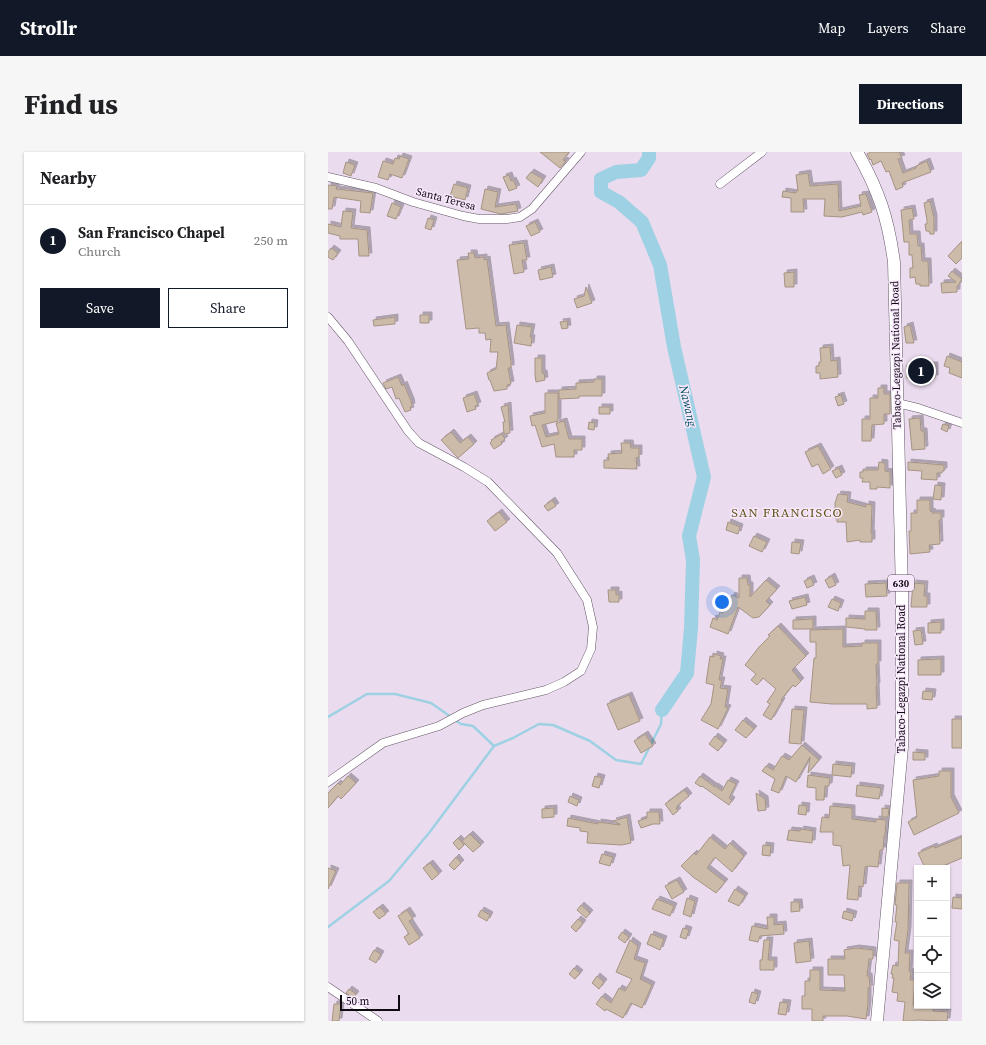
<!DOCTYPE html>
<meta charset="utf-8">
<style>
:root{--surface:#fff;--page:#f6f6f6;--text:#202124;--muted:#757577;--line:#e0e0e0;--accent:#111827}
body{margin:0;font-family:"Source Serif 4",serif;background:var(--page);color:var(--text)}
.controls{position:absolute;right:12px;bottom:12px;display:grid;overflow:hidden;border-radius:0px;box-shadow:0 1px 3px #0004}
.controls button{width:36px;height:36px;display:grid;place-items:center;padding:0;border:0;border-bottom:1px solid var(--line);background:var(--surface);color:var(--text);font:20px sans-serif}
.scale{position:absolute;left:12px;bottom:10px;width:60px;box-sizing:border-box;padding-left:4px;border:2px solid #0f0a10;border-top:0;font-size:11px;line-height:14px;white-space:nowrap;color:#0f0a10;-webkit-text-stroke:3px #f8e8fc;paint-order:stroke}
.you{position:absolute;left:394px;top:450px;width:14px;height:14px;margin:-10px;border:3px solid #fff;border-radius:50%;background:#1a73e8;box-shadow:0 0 0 6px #1a73e833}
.badge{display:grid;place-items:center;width:26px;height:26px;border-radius:50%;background:var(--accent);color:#fff;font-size:13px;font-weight:700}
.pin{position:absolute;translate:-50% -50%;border:2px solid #fff;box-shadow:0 1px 4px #0006}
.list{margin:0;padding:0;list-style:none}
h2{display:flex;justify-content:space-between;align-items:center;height:52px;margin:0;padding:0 16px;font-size:17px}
h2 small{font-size:13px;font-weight:400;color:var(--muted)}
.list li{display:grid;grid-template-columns:26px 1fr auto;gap:12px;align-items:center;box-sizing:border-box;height:72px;padding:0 16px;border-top:1px solid var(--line)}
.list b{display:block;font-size:15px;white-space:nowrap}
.list p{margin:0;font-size:13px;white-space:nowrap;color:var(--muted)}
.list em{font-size:13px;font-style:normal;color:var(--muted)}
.actions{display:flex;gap:8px;padding:12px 16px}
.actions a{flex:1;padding:9px 0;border:1px solid var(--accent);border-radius:0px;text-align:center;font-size:14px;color:var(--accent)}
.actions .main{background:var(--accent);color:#fff}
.icon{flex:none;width:22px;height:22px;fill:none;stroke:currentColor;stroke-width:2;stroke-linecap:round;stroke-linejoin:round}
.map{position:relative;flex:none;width:634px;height:869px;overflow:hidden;border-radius:0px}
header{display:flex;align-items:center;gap:24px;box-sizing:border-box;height:56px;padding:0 20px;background:var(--accent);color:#fff}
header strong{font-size:19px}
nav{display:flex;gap:22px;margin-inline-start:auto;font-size:14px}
.intro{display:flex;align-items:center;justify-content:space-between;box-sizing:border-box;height:96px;padding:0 24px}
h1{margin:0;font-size:28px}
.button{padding:10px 18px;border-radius:0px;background:var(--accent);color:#fff;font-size:14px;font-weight:700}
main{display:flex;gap:24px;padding:0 24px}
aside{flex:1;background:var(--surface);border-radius:0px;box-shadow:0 1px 3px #0004}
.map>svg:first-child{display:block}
</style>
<header>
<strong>Strollr</strong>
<nav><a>Map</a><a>Layers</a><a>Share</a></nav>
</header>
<div class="intro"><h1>Find us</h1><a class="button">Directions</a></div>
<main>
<aside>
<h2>Nearby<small></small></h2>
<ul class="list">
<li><span class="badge">1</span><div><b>San Francisco Chapel</b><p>Church</p></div><em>250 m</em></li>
</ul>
<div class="actions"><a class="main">Save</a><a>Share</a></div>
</aside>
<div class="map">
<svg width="634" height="869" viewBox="0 0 634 869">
<defs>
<filter id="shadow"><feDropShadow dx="3" dy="-3" stdDeviation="0" flood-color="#0004"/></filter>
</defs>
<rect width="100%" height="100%" fill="#ebdbee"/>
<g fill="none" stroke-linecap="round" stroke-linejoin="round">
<!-- stream -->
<path stroke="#9dd1e3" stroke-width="2.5" d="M0,565L39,542H67L103,551L123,565
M127,568L133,572L145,574L166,594L185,586L211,572L225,573L262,589L288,608L313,612L333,572L334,558
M0,775L61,729L101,681L166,594"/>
<!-- river -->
<path stroke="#9dd1e3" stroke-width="14" d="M321,0V6L313,18L288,20L273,27V40L291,50L314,70L332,113L346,195L376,325L361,384L365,408L363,476L359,521L334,558"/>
</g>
<!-- building -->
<path fill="#cdbbaa" stroke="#a59383" filter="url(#shadow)" d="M212,0H241L235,8L238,9L232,16Z
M543,0H571L574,6L570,7L575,21L588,16V14L599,9L603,20L574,31L575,35L568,38L561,19L558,20L553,9L545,13L543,7L542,8L539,2Z
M72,4L81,7L74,26L62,22L60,28L50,25L55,9L65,12L67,6L71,7Z
M18,10L27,13L23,24L15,21Z
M203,20L215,27L210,35L198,26Z
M480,21L482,34L510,32L511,59L533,54L531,43L538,42L544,60L535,63L534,60L514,65L496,64L497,47H475L476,60H463V46L454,45L455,39L468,41V39H470L468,23Z
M181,23L183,29L185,28L189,36L181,39L175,25Z
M126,32L140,36L137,48L122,44Z
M0,33L9,34L8,37L45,41L42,61L32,60L33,49L6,45L4,57H0Z
M157,37L170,40L167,55L188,52L190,59L173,62L153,57Z
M602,49L606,66V82H602L601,79H598L597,72H599V68L596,51Z
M64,51L73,55L68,67L59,64Z
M584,56L586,67L581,68L582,82H589L590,94H593L594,109H600L601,134H592V132H588L587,125L582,126V116H585L584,103H581V90H576L573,58Z
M15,59L25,60L23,76L39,78L41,104H31L30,87H12V84L0,81V72L13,75Z
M100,66L106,68L103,78L97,76Z
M207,70L212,80L203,84L198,74Z
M634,89V106L628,112L620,104Z
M196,91L199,108H194L196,120L186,122L181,93Z
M3,96L10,101L5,108L0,105V100Z
M140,101H146L147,106L156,105V108L159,107L168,174L178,173L183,211V216H180L183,232L179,233V237L166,239L162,228H161L159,221L168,217L170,200H162L163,187L158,188L157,181H151V176L138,177L129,108L141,107Z
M223,115L225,125L212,128L210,118Z
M624,119L634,127L629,135V140L614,141L613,131L628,130L620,124Z
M466,120V135H457L456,121Z
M258,135L264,151L249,156L246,147L256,144Z
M92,163H101V171H92Z
M67,165V172L46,174L45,168Z
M239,169L240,176L234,177L232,170Z
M189,173L204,175L202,185L204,186L203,194L186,191Z
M582,173L586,191H578L576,175Z
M502,195L503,209L509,208L510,225L492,227V221H488V214H491V210H493L492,196Z
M619,204L634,210V226L621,221L622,216L616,214Z
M207,206H214V221H216L217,228L208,230L207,223Z
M579,213H607V226H579Z
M70,225L74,234L76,232L83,249L84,254L82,255L83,258L77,260L71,246L68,247L64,235L58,237L55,231Z
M266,227H274V244H251V246L231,247V238L248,237V231L266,230Z
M550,236H556V242H562V262H556V272L544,273L543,289H534V267H542V246H550Z
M217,241H230V269L214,273L218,285L231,282L228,271L236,269L241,287H254V298H246V305H228L226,292L214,295L207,273L204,274L202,264L217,261Z
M146,242L150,253L147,254L148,257L139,260L135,246Z
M513,243L516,252L510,254L507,245Z
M180,253L182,281L176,282L175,270H177L173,255Z
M271,255H282V262H271Z
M592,266L593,279H596L597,297L584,298L581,267Z
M261,270L267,271L266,278L260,277Z
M615,272L621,274L619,280L613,277Z
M123,280L132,291L140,285L146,292L130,306L113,288Z
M174,282L177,287L173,290L174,292L166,297L162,291L164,289L163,288Z
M293,291H302L303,296H311V305L308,306L309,317L276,316V308H281L280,302L294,301Z
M490,294L503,317L495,322L490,312L484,315L477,300Z
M551,310L557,311V319L562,320V336L549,335V337H542V330H534L535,326H532V320H535V318H550Z
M580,310L616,313V319H614V321H609V328L593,327L594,319L580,318Z
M511,316L514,323L508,326L504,319Z
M607,333L614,334L613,348L605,347Z
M510,342L520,343L519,350L538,355V352L544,353L543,381H544V390H532V388L519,390L518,370H509V367L507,366V351Z
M224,348L228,354L220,359L216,354Z
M589,348H602V359L605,360L604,361H613V368H611L612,392L601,393L602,400L582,402L581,379H583V361H589Z
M171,360L179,370L167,379L159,369Z
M400,370L412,375L410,382L398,378Z
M426,384L439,390L434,400L421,394Z
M464,390L473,391L471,402L463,401Z
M504,424L508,433L501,436L497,428Z
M411,426H419L420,433H422V445L438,428L449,437L438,449L442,453L431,465L425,466L410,455L400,482L382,475L385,466L389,468L392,460L395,461L404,443L411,446Z
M483,426L486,433L479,436L476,429Z
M558,431L559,444L538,445L537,432Z
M585,431L597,432L596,444H599V455H583Z
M280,438H288V443L291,442V450H281Z
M477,445L479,453L464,457L461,449Z
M504,447L513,451L510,459L500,455Z
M537,459H548L549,478H537V477L518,475V466L537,467Z
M485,467V477H465V468Z
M613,470V481H600V471Z
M450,474L478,504L464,518L473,529L467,535L465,533L459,540L453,548L454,549L443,568L435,563L442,552L439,550L448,537L435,526L429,533L423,528L428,522L417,513L431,495L442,484L440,483Z
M515,477V495L534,494V491H550V512H548L549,534H548L549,556L539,557V552H504L482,550L486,506H488V490H482V478Z
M593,478L595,492L587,493L585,479Z
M386,502L393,504L392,507H395L391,528H394L392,536L400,537L397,555L400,556L390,577L373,568L383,552L386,533L378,531L382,504L386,505Z
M613,507V523H590V508Z
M595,539L605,540L604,548L594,547Z
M301,543L312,569L290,578L279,552Z
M464,557L476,558L473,592L461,591Z
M624,567H634V596H624Z
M415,568L426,577L418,586L407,578Z
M317,582L325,594L313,601L306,589Z
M387,584L396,591L390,599L381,592Z
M474,593L491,608L480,621L482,605L468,630L458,624L451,641L443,638L447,627L434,619L438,614L445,618L454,604L461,608Z
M585,600L597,601V608H585Z
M505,612L524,614L523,625L504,623Z
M611,619H623V645L631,661L586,683L580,670L589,665L585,628L611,624Z
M480,623L502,626L501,634H497L496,648H488V636L479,635Z
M20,624L28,631L13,647L10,644L0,656V641L10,631L12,633Z
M267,624L274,626L271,636L264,634Z
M372,624L387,635V634L394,639L400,628L408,632L401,646L404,648L401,653L374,634L373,635L367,631Z
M529,633L553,636L551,647L528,644Z
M356,638L361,644L349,654L350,655L348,656L350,659L345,663L337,652Z
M428,641L437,647L438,658L430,659Z
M242,644L251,648L249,654L240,650Z
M471,653L479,654L478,663L470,662Z
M502,654L524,656V667L548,670V667L558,668L557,684H556L555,698H552L550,715L540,714L537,715L535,735L531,734L530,748L519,747L522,713L515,714L513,694L505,693V680H492L494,665L501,666Z
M226,656V665L214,666V657Z
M554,656L561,657L560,665H554Z
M319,660H331L332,672H325L313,676L310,669L319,666Z
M299,665L303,691L294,693L259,691L260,680L252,679V676L239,674L240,666L270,672V670L292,673V672L285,669Z
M473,677L485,679L484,691L459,688L461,678L472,679Z
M142,682L153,693L145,700L134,689Z
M382,685L397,697L402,691L416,704L404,720L387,705L379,716L397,730L388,741L365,725L353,714L366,701L368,703Z
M634,685V706L615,714L616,716H597L590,701L606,694L607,696Z
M130,686L136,693L131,698L125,691Z
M435,693L443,694L442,704L434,703Z
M274,702L285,705L282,714L271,711Z
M128,705L133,711L126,718L121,713Z
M102,711L111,722L104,728L95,716Z
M0,716L8,719L0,737Z
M349,728L356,740L344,747L337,734Z
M569,731H581L580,778L577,801H582L581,819L583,820L582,828H587L585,853L589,854H606L605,859L620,860L619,869L587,868L586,869H575L577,850L569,849L570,841L564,840L566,826H564L565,822H563L565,813L570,814L571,789L566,788L569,770H567L569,753H567Z
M407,737L417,744L411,754L400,749Z
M625,745L634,746V757L624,756Z
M359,746L367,749L363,765L355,762Z
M329,747L346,754L342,764L324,757Z
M463,750H471L472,759L463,760Z
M253,753L262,761L258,766L249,758Z
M52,755L58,762L51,767L45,760Z
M79,758L85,767L81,769L92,786L81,793L76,785L81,782L70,764Z
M153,758L162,763L159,769L150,764Z
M516,759L526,762L524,769L514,766Z
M439,765H446V773L455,772L456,782L432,784L430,790L421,788L424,774L440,777Z
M250,767L255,771L248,780L243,775Z
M355,776L361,778L358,787L352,785Z
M294,780L301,785L297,791L290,786Z
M323,782L336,787L332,798L319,792Z
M302,788L310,794L306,807L317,811L312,827L324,833L314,856L303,851L295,866L278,857L277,859L268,852L274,844L283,851L291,836L297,839L304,827L288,820Z
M436,788H442L440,808H446V818H432V808H434Z
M481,789L483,809L468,811L466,791Z
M528,796L545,798V807H541L539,824H541L542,836H540V852L538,867L519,864H495V869H484V857H474V844H477V829H482V818H492V838L517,839L516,823H500V807H517L516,798Z
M46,798L53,802L48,811L41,807Z
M246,816L252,821L247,827L241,822Z
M269,824L276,830L271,837L264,831Z
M21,837L28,842L25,846L18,841Z
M424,840L430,842L427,852L421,850Z
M452,850L460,851L458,863L450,862Z
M6,852H13L11,869H4Z"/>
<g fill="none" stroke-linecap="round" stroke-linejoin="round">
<defs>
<path id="street" d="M0,25L48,36L85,50L135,64L151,67H179L192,65L204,57L253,0
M392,32L434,0
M0,165L20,189L80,279L91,291L136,315L160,330L195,366L229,401L259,448L265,475L263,497L253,519L236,530L218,538L155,553L135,561L111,574L55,591L0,630
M569,251L590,256L634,271
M0,835L50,869"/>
<path id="primary" d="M529,0C551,39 560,66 566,110L574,441V595L549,869"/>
</defs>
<!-- street casing -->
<use href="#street" stroke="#645767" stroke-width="9"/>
<!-- primary casing -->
<use href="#primary" stroke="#645767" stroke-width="13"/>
<!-- street -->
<use href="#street" stroke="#fff" stroke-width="8"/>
<!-- primary -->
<use href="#primary" stroke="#fff" stroke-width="12"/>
</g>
<g text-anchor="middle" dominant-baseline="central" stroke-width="3" stroke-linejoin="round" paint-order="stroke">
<!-- shield labels -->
<rect fill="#f8e8fc" stroke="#554d57" stroke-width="1" x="560" y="423" width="26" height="16" rx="3"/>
<g font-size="10" font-weight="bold" fill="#0f0a10">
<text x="573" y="431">630</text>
</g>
<!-- street labels -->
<g font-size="11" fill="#0f0a10" stroke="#f8e8fc">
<text transform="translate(118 47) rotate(15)">Santa Teresa</text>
<text transform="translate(568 203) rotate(-91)">Tabaco-Legazpi National Road</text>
<text transform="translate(573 527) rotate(-90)">Tabaco-Legazpi National Road</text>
</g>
<!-- water labels -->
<g font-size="12" font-style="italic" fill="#014f61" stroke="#f8e8fc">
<text transform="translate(360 254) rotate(77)">Nawang</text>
</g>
<!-- quarter labels -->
<g font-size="13" letter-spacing="1" fill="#625518" stroke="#f8e8fc">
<text x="459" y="360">SAN FRANCISCO</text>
</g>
</g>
</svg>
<div class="controls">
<button>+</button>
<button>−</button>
<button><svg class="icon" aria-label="locate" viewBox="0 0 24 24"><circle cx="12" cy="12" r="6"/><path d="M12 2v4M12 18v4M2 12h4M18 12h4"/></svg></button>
<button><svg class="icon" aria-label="layers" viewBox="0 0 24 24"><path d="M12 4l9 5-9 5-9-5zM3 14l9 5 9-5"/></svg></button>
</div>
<div class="scale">50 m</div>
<div class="you"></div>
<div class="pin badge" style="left:593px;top:219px">1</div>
</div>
</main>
